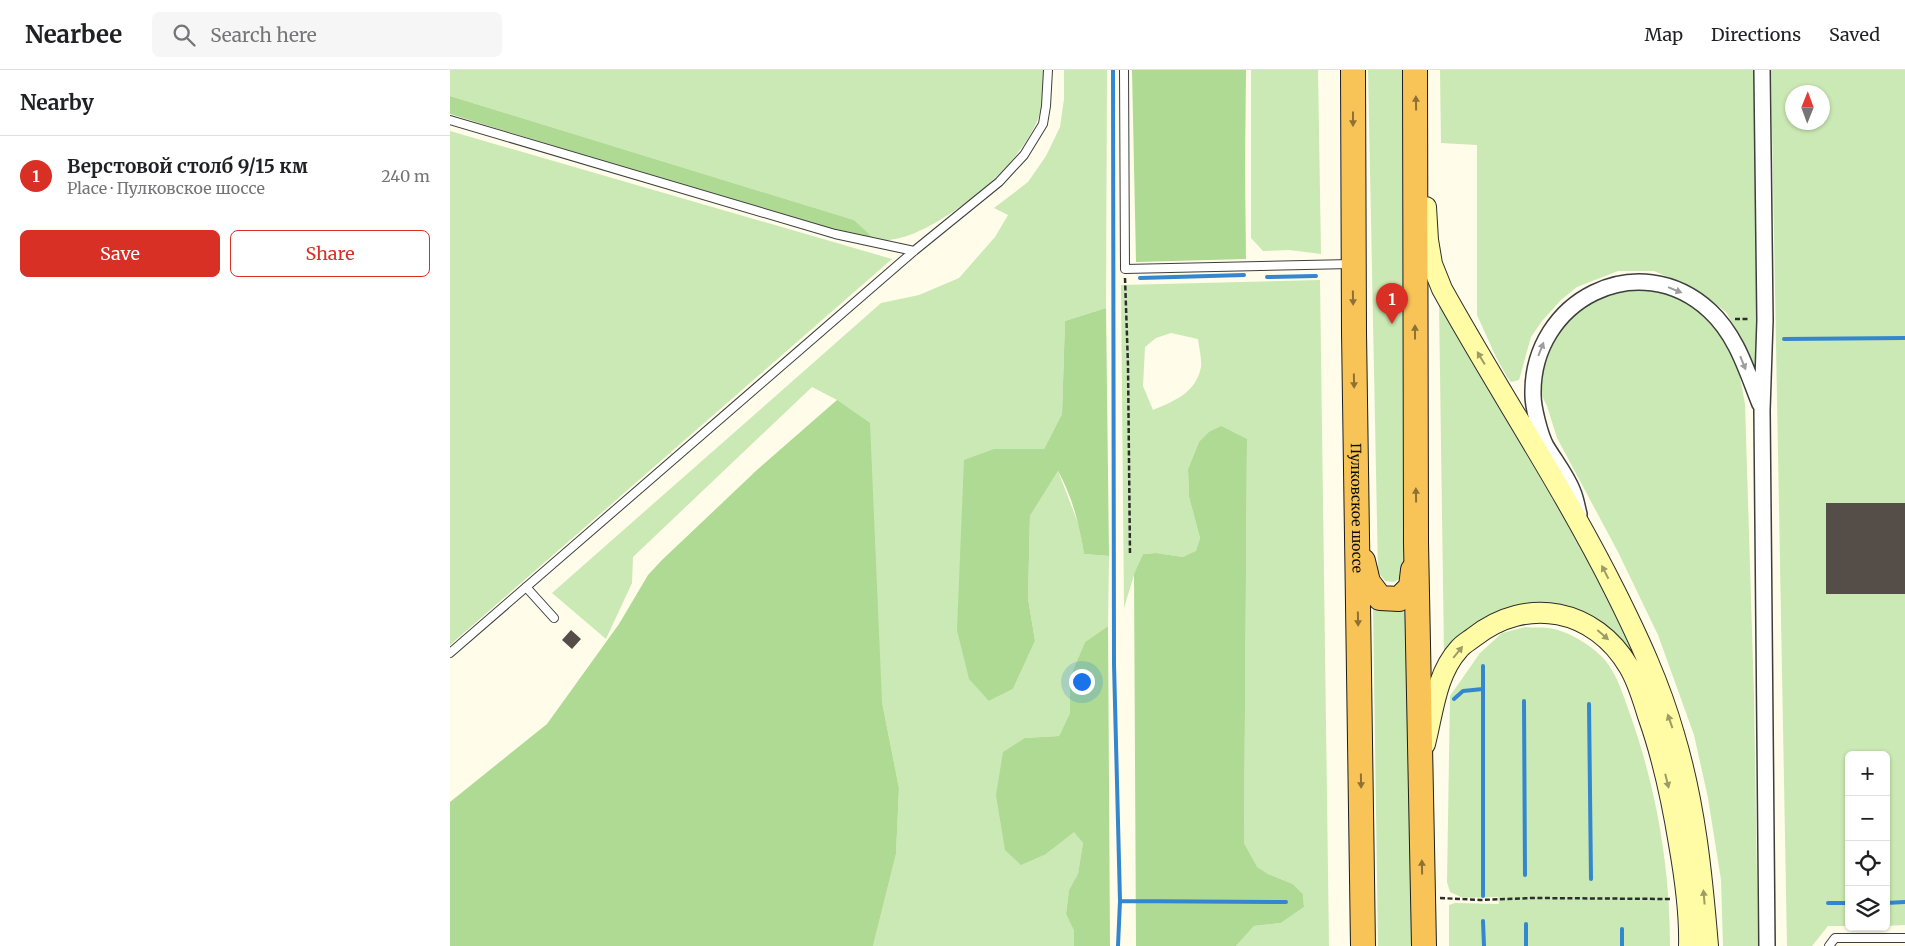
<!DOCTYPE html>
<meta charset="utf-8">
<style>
:root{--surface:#fff;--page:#f6f6f6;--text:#202124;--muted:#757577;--line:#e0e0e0;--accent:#d93025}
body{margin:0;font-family:Merriweather,serif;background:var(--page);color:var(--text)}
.controls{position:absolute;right:15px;bottom:15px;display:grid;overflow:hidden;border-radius:8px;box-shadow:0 1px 4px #0004}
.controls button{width:45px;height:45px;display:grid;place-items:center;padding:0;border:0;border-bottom:1px solid var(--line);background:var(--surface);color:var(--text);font:25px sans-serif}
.compass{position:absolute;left:1335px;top:15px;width:45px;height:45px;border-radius:50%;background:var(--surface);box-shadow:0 1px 4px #0004;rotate:1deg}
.you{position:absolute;left:631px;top:611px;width:18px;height:18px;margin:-12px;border:4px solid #fff;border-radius:50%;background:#1a73e8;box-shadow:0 0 0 8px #1a73e833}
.badge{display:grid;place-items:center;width:32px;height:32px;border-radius:50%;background:var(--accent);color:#fff;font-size:16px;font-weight:700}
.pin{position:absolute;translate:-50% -41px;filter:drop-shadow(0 1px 2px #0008)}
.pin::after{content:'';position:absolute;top:26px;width:18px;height:15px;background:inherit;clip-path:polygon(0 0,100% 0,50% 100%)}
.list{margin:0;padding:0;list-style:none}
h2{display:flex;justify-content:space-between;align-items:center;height:65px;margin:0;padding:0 20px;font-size:21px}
h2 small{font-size:16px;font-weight:400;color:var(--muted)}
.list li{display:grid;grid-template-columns:32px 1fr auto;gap:15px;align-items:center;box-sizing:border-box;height:80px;padding:0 20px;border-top:1px solid var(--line)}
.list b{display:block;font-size:19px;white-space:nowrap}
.list p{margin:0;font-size:16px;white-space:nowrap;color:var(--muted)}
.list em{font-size:16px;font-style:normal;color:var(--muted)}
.actions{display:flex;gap:10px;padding:15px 20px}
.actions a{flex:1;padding:11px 0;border:1px solid var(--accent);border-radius:8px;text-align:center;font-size:18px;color:var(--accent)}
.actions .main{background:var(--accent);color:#fff}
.icon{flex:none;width:28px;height:28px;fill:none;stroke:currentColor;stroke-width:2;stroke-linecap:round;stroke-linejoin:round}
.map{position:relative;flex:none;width:1455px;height:876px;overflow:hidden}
header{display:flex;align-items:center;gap:30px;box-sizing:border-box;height:70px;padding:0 25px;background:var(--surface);border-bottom:1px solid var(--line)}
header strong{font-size:24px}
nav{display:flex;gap:28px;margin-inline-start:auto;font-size:18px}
.search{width:350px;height:45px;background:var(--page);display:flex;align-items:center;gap:12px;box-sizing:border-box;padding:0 18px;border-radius:8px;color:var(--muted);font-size:19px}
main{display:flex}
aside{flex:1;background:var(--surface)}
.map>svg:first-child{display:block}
</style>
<header>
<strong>Nearbee</strong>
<div class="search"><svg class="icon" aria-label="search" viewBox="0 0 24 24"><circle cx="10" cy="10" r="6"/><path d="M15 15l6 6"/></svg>Search here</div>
<nav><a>Map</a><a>Directions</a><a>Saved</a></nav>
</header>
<main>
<aside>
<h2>Nearby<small></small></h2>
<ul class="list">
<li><span class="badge">1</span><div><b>Верстовой столб 9/15 км</b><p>Place · Пулковское шоссе</p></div><em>240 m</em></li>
</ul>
<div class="actions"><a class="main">Save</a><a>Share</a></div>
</aside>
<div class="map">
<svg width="1455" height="876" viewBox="0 0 1455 876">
<rect width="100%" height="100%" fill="#fffcea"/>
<!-- green -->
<path fill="#cbe9b4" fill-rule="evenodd" d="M0,0H595C594,16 594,34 588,49C581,66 568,84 556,97C534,122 459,182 423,168C416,165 409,155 404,150L0,26Z
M614,0H657L656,238L615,251L612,344L594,379H544L539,631L563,619L585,571L578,528L580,446L608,401L630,458L634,484L659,486L658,556L635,572L620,607V643L609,666L575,668L596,784L624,761L633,773L628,805L619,820L616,844L624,861V876H423L446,784L449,718L432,632L387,330L362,317L183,487L182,513L156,569L102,523L431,233L469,225L509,208L545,167L558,145L544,138L578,112L596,86L610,57L614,29Z
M801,0H868L871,184L839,180L813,181L801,168Z
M918,0H955L954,498L951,508L944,512L935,511L928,502Z
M990,0H1306L1310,305H1306L1294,273L1276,242L1245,219L1204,201H1168L1127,217L1111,230L1092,251L1081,267L1069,310L1061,312L1057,307L1046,287L1027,245V75L991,73Z
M1321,0H1455V855L1436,856V685H1399V856H1378L1362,876H1337ZM1342,22H1372V52H1342Z
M0,61L442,189L0,575Z
M870,210L879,876H786L804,856L831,853L854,837L853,824L843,814L818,804L806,797L794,773L797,369L749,372L738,399L739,427L750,468L746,482L733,487L706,483L693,484L684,505L674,538L671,215ZM721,263L748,269C749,278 752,289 751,297C746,323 724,331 703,340L693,316L695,277L706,268Z
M1174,220L1199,221L1226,226L1267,254L1288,296L1295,334L1304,626L1308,876H1273L1271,810L1258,728L1244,665L1208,565L1168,482L1107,368L1097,336L1088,318L1102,268L1122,245L1145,229Z
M989,232L1118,451L1188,585L1243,841L1175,575C1167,565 1158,555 1147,549C1121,533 1060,535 1034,548C1017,556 1005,571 994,584Z
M923,536C935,543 945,542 957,538L962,876H928Z
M1075,557C1082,558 1091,557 1098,558C1117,560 1141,575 1154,589C1168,605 1174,628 1181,647C1207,721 1220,798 1220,876H999V835L1005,833L1049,834L1048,827L1013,828L1000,822L997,812L1000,626L1030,583L1052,563Z"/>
<!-- forest -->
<path fill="#aeda93" d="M682,0H796L795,99L796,189L686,192Z
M0,26L404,150L423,168L384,162L0,44Z
M656,238L659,486L634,484C630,456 622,426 608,401L580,446L578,528L585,571L563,619L539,631L519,609L507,560L514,390L544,379H594L612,344L615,251Z
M387,330L420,353L432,632L449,718L446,784L423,876H0V732L97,654L169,554L198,505L212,490L308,399Z
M771,356L797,369L794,773L807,797L818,804L843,814L853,824L854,837L831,853L804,856L786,876H686L684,504L693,484L706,483L733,487L746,481L750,468L739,427L738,399L749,372L759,362Z
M658,556L660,876H624V861L616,844L619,820L628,804L633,773L624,762L596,784L571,795L555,780L546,725L553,682L575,668L609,666L620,643V607L635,572Z"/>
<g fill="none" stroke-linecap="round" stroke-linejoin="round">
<!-- stream -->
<path stroke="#3486ce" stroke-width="4" d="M663,0L664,594L670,831
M817,207L866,206
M690,208L794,205
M1334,269L1455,268
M1033,596V826
M1004,629L1013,621L1033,619
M1074,631L1075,805
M1139,634L1141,809
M1378,833H1399
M1436,833L1455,832
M1033,851L1034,876
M1076,854V876
M1172,859V876
M668,876L670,831L836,832"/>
</g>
<!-- building -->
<path fill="#544d48" d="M1376,433H1455V524H1376Z
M121,560L131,569L122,579L112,570Z"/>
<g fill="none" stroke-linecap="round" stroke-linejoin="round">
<defs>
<path id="service" d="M674,0L675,199L901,194
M0,50L385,164L464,181
M76,517L104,548
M0,583L464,181L549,112L574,85L593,54L596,36L598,0
M1379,876L1385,868H1455"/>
<path id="minor" d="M1312,0L1315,250L1312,340L1317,876
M1129,444C1127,437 1126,429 1123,422C1117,406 1105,391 1096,376C1090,365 1083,337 1083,325C1081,230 1189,175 1260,241C1287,266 1297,302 1310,334"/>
<path id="secondary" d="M976,137L978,170L982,194L992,219C1048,320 1113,417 1165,521C1188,567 1210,614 1224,664C1245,733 1252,804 1258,876
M975,674C983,643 986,604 1009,579C1013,574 1019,571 1024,567C1077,525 1145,539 1179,597C1188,612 1193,630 1198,646C1213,688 1222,731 1229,774C1235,808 1240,842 1239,876"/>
<g id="trunk">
<path id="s1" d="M903,0L904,262L913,876"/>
<path d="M965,0L966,473L974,876"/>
<path d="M913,491L918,512L930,528L949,529L961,517L963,500"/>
</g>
</defs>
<!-- service casing -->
<use href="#service" stroke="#3e3e3e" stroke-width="10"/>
<!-- minor casing -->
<use href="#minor" stroke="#3e3e3e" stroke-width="18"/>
<!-- secondary casing -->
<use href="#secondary" stroke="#2d2d2d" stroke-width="22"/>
<!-- trunk casing -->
<use href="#trunk" stroke="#1c1c1c" stroke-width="26"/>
<!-- path -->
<path stroke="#2d2d2d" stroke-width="2.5" stroke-dasharray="5 2.5" stroke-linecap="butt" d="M675,208L678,295L680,485
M1285,249H1299
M990,828L1030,830L1083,828L1222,829"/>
<!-- service -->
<use href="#service" stroke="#fff" stroke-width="8"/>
<!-- minor -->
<use href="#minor" stroke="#fff" stroke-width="15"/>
<!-- secondary -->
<use href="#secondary" stroke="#fffca5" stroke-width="20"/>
<!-- trunk -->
<use href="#trunk" stroke="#f8c458" stroke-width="24"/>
</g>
<!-- one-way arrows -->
<defs><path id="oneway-solid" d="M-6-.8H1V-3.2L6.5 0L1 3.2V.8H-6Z" transform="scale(1.25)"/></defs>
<g fill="#8d7135">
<use href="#oneway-solid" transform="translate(966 33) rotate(-91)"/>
<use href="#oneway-solid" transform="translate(903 49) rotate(90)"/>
<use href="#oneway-solid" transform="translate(903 228) rotate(89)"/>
<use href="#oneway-solid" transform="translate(965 262) rotate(-90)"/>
<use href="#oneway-solid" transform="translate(904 311) rotate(89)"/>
<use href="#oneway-solid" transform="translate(966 425) rotate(-91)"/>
<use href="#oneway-solid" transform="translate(908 549) rotate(89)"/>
<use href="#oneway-solid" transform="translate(911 711) rotate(89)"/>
<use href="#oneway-solid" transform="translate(972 797) rotate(-91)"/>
</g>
<g fill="#9d9d9d">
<use href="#oneway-solid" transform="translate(1225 220) rotate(22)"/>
<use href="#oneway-solid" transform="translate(1091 279) rotate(-69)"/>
<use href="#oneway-solid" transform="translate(1293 293) rotate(68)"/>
</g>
<g fill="#9d9c67">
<use href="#oneway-solid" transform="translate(1031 288) rotate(-121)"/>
<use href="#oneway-solid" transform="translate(1155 502) rotate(-117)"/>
<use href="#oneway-solid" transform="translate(1153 565) rotate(41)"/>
<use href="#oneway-solid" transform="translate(1008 582) rotate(-51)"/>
<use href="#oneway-solid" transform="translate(1220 651) rotate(-109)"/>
<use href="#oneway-solid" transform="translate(1217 711) rotate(76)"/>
<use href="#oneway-solid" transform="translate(1254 827) rotate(-95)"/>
</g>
<g text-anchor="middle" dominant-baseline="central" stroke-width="5" stroke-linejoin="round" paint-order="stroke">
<!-- street labels -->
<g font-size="14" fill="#0b0b0b" stroke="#fff">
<text stroke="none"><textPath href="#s1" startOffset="438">Пулковское шоссе</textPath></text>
</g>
</g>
</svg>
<div class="controls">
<button>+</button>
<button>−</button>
<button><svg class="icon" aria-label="locate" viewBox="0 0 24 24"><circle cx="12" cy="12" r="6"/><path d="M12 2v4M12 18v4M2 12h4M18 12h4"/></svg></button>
<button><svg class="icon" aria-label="layers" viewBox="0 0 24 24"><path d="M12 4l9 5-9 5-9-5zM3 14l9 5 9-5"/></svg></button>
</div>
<svg class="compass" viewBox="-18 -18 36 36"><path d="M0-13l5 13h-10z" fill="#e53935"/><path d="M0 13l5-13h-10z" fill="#757577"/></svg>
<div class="you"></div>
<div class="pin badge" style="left:942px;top:254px">1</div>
</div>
</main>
